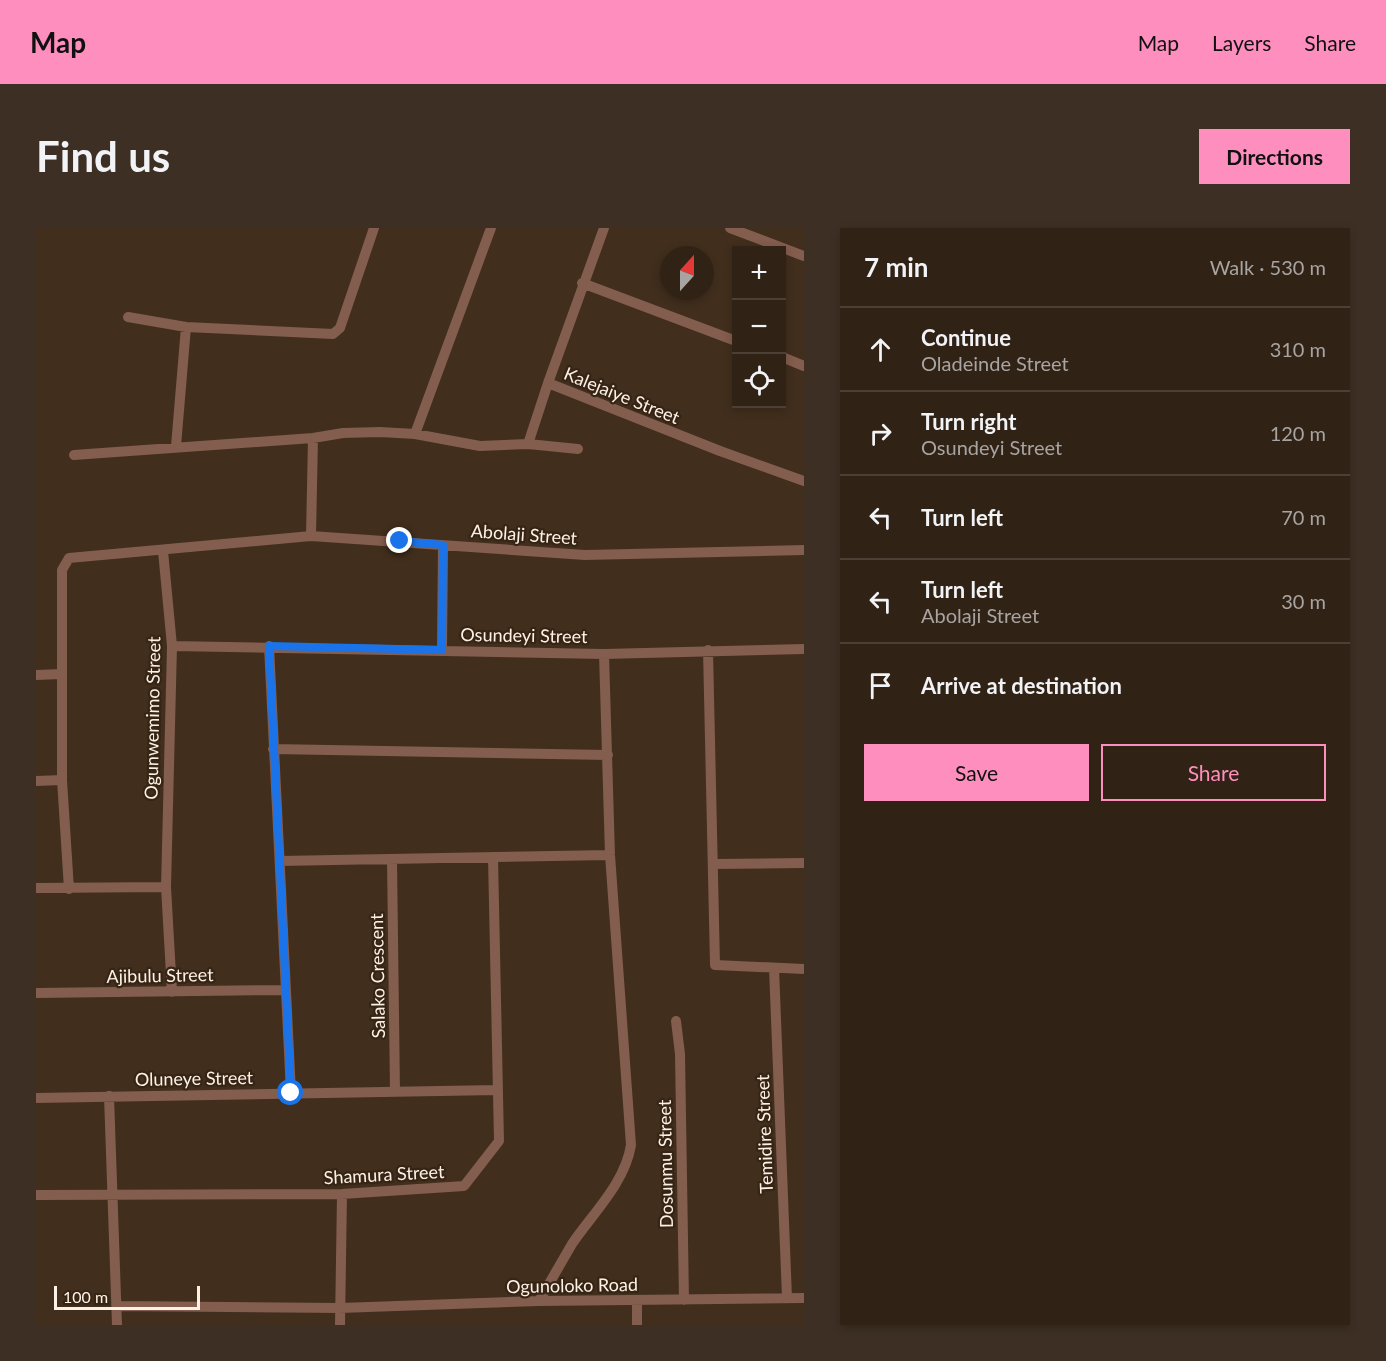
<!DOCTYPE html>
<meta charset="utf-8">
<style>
:root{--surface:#312216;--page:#3d2f23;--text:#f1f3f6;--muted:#a8a4a1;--line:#4c3f35;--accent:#fe8ebd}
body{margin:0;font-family:Lato,sans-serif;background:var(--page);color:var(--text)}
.controls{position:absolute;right:18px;top:18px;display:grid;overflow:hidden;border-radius:0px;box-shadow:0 3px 9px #0003}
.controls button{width:54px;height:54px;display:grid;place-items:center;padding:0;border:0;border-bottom:2px solid var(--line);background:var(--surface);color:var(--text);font:30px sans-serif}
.compass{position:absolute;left:624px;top:18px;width:54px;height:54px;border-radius:50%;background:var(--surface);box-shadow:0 3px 9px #0003;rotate:21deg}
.scale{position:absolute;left:18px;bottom:15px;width:146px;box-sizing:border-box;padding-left:6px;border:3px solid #fdf1e6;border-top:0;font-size:16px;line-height:21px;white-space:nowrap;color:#fdf1e6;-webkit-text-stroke:4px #362414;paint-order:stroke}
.stop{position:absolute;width:18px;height:18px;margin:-14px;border:4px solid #1a73e8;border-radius:50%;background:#fff}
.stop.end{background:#1a73e8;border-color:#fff;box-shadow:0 2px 6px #0008}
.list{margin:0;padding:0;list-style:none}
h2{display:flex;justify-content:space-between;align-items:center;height:78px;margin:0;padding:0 24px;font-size:26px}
h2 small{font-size:20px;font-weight:400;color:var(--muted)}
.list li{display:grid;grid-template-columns:39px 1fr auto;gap:18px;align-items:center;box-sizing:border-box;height:84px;padding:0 24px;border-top:2px solid var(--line)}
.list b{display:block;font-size:22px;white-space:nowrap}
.list p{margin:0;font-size:20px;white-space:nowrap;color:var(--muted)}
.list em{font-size:20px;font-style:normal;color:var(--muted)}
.actions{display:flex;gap:12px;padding:18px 24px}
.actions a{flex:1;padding:14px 0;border:2px solid var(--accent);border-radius:0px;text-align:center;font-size:21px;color:var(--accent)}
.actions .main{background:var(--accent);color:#111}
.icon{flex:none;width:33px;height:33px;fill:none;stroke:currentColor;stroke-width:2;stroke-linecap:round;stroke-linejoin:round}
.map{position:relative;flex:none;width:768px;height:1097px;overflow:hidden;border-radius:0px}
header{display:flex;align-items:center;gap:36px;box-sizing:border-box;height:84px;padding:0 30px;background:var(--accent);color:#111}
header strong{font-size:28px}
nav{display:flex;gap:33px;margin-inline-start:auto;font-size:21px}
.intro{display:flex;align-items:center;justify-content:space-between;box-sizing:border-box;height:144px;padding:0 36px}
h1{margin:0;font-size:42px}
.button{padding:15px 27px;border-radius:0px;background:var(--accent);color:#111;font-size:21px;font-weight:700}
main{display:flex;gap:36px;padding:0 36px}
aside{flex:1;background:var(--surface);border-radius:0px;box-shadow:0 3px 9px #0003}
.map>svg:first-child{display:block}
</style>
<header>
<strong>Map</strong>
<nav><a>Map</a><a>Layers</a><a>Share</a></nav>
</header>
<div class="intro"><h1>Find us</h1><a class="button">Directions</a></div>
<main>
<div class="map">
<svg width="768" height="1097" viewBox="0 0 768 1097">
<rect width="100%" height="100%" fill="#412e1d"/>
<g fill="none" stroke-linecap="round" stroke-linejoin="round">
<!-- minor -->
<path stroke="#835d4e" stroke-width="10" d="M568,0L512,155L684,223L768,253
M694,0L768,28
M546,55L700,113
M92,89L150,99L297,106L304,100L338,0
M746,129L768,138
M379,206L455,0
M492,216L542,221
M140,218L150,99
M38,227L277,210L307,205L344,204L379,206L444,218L492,216L512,155
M275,308L277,210
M127,323L136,418L130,659L136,764
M136,418L568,426L768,421
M233,418L255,865
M406,422L407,317
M672,422L679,737L768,741
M0,447L26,446
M237,521L572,527
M0,553L26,552
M356,631L359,864
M244,633L574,627
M677,636L768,635
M0,660L130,659
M33,661L26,552V342L33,330L275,308L549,327L768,322
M738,740L751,1070
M0,765L248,762
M640,793L644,826L648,1072
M73,868L81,1097
M0,870L461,862
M0,967L306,966L428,958L463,913L457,629
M503,1073C514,1054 525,1035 536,1016C557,985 589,955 595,917L574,627L568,426
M601,1073V1097
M81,1078L304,1080L503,1073L768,1070
M304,1097L306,966"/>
</g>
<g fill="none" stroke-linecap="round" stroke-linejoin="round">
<!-- route -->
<path stroke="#1a73e8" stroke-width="8" d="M255,865L233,418L406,422L407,317L364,313"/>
</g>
<g text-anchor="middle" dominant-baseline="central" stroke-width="4.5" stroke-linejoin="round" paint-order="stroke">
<!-- street labels -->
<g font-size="18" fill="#fdf1e6" stroke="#362414">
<text transform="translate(586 167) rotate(22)">Kalejaiye Street</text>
<text transform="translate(488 306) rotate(4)">Abolaji Street</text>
<text transform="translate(488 407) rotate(1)">Osundeyi Street</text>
<text transform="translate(116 490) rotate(-89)">Ogunwemimo Street</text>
<text transform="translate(124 747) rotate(-1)">Ajibulu Street</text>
<text transform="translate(341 748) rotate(-91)">Salako Crescent</text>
<text transform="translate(158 850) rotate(-1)">Oluneye Street</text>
<text transform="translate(728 906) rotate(-92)">Temidire Street</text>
<text transform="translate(629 936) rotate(-91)">Dosunmu Street</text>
<text transform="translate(348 946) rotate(-3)">Shamura Street</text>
<text transform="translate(536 1057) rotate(-1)">Ogunoloko Road</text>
</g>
</g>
</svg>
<div class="controls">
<button>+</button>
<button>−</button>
<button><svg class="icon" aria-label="locate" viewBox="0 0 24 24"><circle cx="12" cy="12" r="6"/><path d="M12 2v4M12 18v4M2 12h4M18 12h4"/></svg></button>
</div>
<svg class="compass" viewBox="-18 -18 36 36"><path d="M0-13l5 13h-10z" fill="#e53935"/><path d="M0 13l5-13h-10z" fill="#a8a4a1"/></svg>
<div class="scale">100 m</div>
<div class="stop" style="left:255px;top:865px"></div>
<div class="stop end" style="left:364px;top:313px"></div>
</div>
<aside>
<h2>7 min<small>Walk · 530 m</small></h2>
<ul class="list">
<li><svg class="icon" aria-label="ahead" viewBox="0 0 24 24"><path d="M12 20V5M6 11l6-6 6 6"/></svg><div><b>Continue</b><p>Oladeinde Street</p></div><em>310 m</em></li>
<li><svg class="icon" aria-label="right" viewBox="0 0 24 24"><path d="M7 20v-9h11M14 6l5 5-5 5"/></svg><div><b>Turn right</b><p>Osundeyi Street</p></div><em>120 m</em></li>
<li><svg class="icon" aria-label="left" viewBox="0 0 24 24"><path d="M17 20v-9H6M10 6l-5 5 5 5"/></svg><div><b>Turn left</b></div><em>70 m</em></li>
<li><svg class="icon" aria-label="left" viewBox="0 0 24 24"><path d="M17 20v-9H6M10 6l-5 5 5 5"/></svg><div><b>Turn left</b><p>Abolaji Street</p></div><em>30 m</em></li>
<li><svg class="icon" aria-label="arrive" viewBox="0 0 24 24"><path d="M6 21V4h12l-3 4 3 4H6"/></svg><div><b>Arrive at destination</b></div></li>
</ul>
<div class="actions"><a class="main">Save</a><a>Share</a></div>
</aside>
</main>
